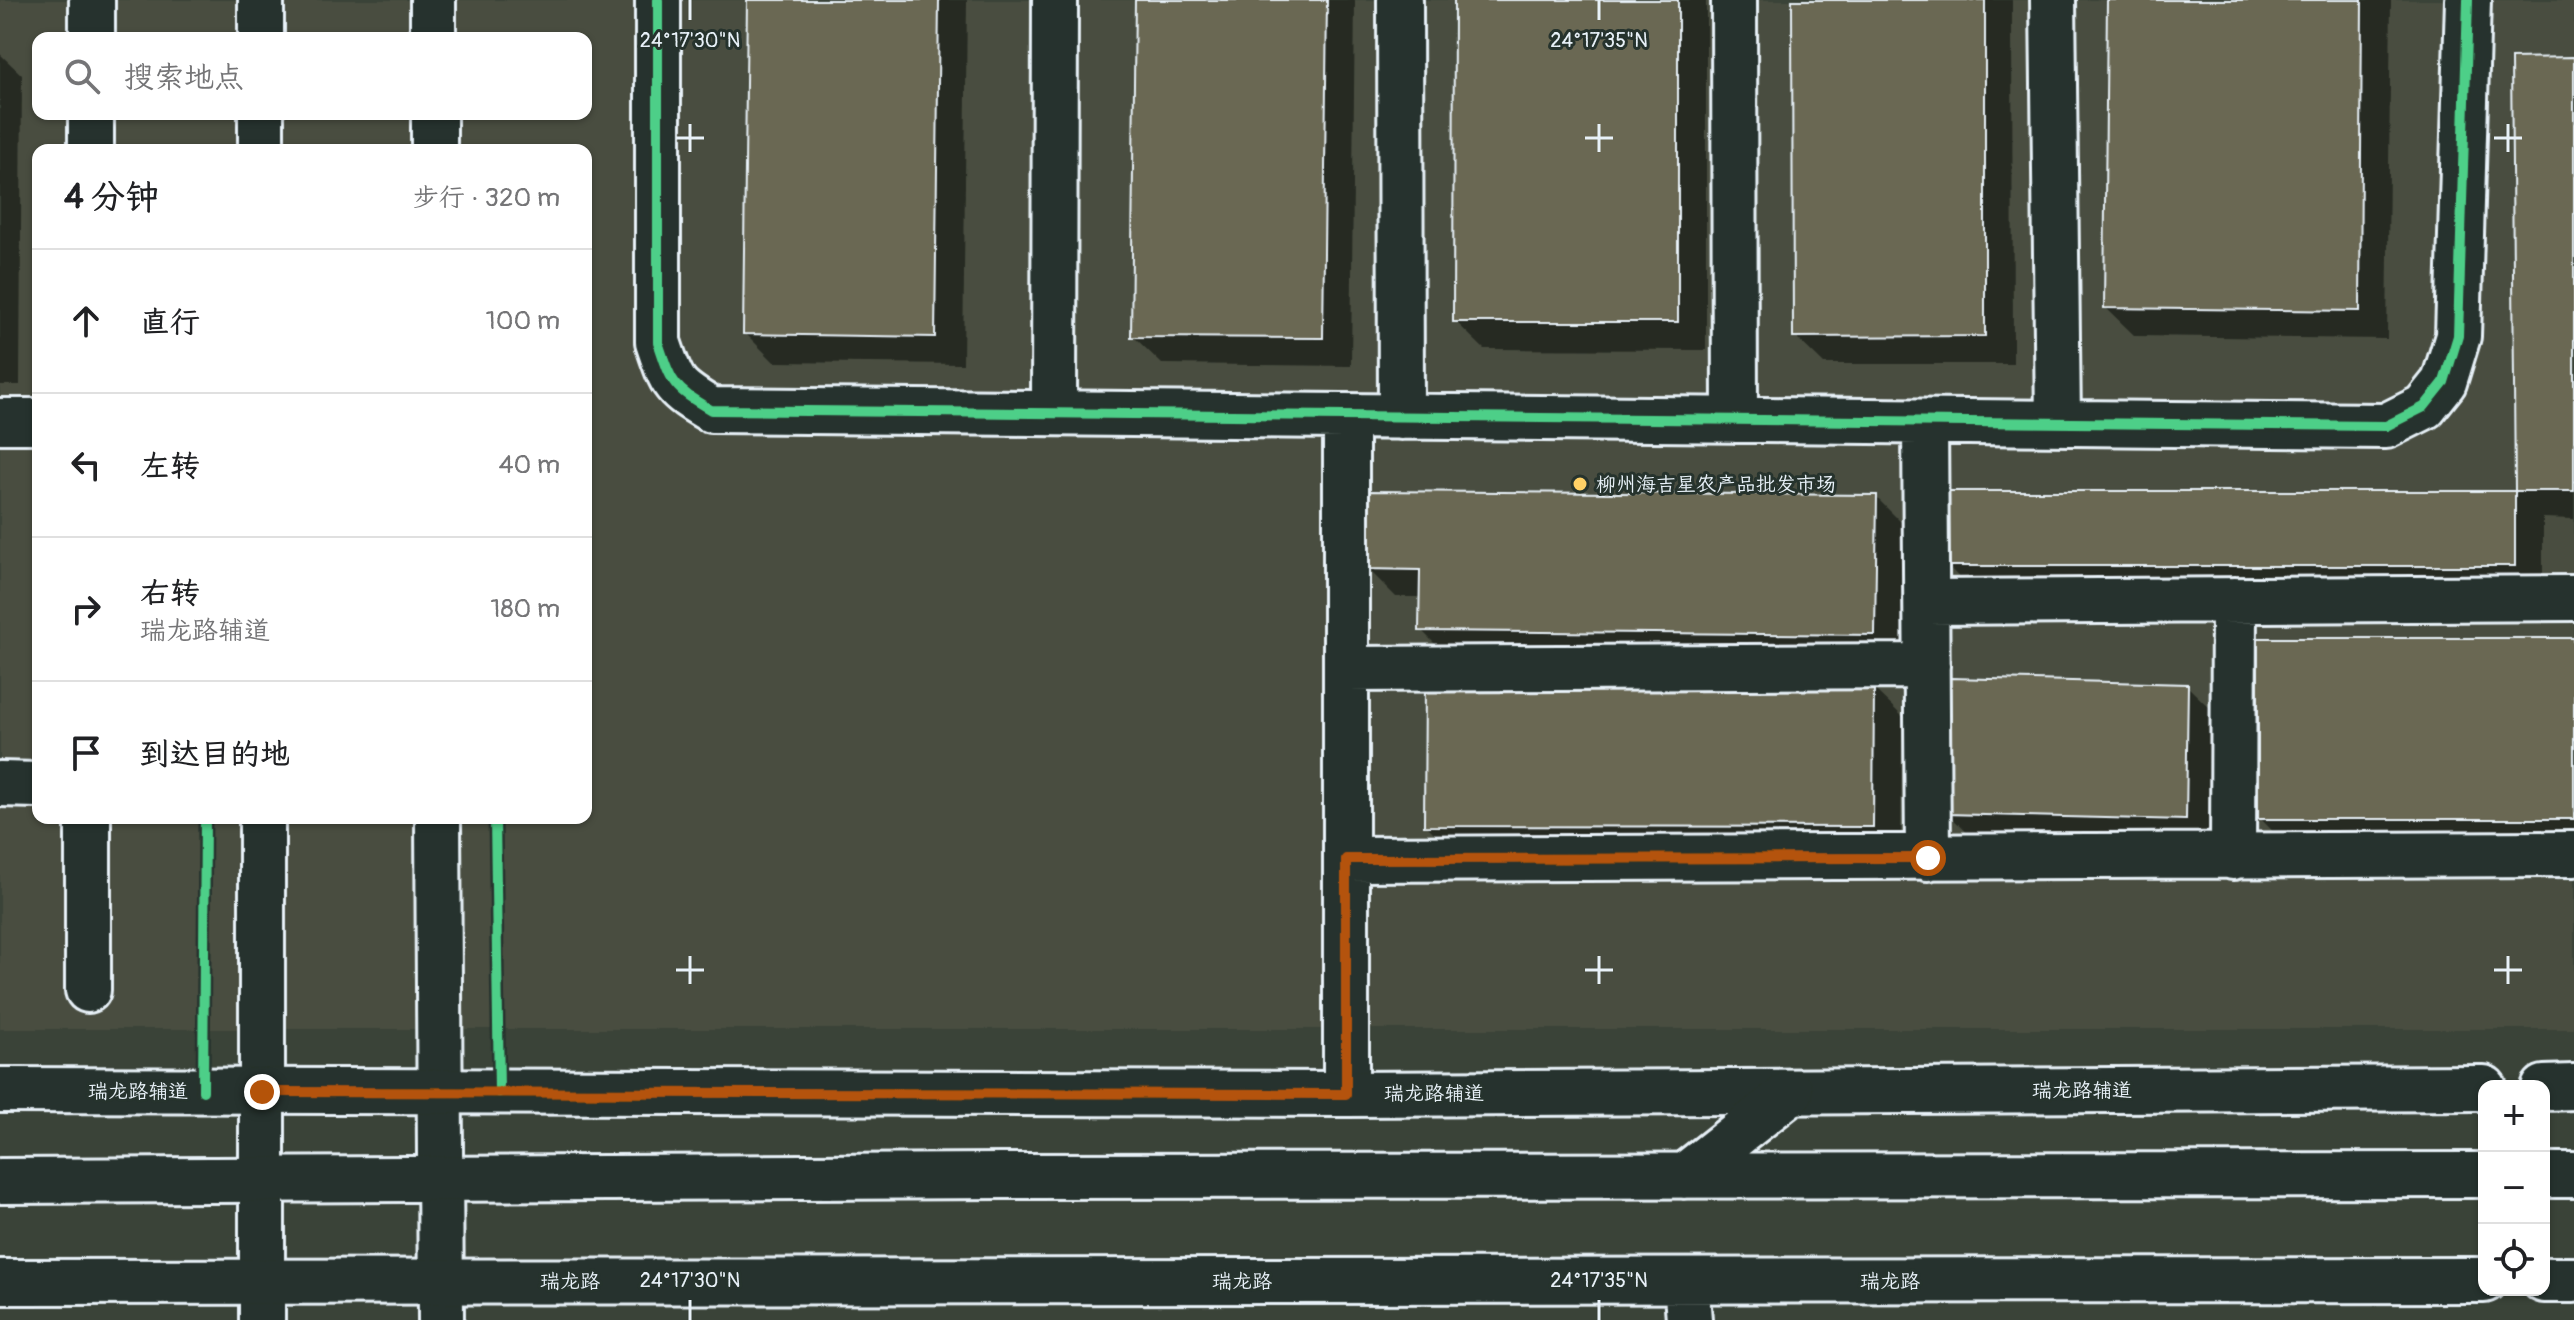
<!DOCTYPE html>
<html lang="zh">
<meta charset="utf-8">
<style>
:root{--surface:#fff;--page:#f2f2f2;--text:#202124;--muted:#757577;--line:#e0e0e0}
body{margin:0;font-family:Pangolin,"LXGW WenKai TC",sans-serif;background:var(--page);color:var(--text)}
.controls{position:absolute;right:24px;bottom:24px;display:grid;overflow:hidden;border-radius:16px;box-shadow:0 2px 6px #0004}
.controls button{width:72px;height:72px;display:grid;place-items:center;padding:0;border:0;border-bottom:2px solid var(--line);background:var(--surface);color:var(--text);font:40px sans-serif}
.stop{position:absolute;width:24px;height:24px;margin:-18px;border:6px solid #b45309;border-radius:50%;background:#fff}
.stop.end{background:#b45309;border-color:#fff;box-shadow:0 2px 8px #0008}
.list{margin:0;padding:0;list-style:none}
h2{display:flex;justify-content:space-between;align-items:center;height:104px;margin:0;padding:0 32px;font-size:34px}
h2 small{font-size:26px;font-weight:400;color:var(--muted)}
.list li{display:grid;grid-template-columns:52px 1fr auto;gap:24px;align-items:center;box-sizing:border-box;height:144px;padding:0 32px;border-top:2px solid var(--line)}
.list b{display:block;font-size:30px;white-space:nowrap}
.list p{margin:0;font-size:26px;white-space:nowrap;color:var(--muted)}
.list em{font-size:26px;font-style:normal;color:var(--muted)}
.icon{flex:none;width:44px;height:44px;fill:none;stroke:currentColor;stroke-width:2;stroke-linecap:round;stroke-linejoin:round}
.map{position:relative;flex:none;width:2574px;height:1320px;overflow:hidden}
.search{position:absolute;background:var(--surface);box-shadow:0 2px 6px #0004;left:32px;top:32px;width:560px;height:88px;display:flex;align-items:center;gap:20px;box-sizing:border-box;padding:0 28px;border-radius:16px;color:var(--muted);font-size:30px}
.panel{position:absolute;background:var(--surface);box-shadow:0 2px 6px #0004;left:32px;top:144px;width:560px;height:680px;border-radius:16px}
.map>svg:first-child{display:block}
</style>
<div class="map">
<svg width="2574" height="1320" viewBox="0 0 2574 1320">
<rect width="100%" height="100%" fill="#3a4338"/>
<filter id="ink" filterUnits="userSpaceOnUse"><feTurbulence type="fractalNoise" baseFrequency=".0125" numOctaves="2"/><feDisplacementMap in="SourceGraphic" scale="16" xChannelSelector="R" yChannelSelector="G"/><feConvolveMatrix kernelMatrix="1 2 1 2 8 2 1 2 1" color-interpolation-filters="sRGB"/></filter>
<g filter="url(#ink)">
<!-- built -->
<path fill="#484e40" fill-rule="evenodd" d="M0,0H2574V1029H0ZM38,38H586V114H38ZM38,150H586V818H38Z"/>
<!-- shadow -->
<path fill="#0007" d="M749,0H967L963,364L774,362L745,333Z
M1137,0H1355L1351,366L1162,364L1133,336Z
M1456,0H1706V350L1484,349L1455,321Z
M1794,0H2012L2013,364H1824L1795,336Z
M2109,0H2391L2387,339L2135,336L2106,308Z
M0,54L22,75L20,385H0Z
M2574,59V519L2543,518V593L1975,594L1947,565V493H2517L2513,60Z
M1876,497L1905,526L1903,662L1450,659L1421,630L1422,597H1396L1367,568Z
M2574,640V847H2288L2260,818Z
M2187,686L2216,714L2213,848L1977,842L1948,814Z
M1873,688L1902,716L1901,855L1455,854L1426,825Z"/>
<!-- building -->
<path fill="#6a6753" stroke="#e8f1f8" stroke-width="2" d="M747,0H939L935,337L743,334Z
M1135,0H1327L1323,338L1131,337Z
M1454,0H1678V322H1453Z
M1792,0H1985V336L1793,337Z
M2107,0H2362L2360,311L2104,308Z
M2574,57V491H2515L2511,58Z
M1366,491L1877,495L1875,635L1419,631L1420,570L1365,569Z
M1945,491H2515V566H1945Z
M2258,638H2574V819H2258Z
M1949,678L2188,684L2186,820L1946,814Z
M1425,684L1874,686L1873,827L1424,826Z"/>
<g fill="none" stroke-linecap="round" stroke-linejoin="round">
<defs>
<path id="minor" d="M261,0V38
M433,0V38
M658,0V342C672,384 672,387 711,410L2386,426L2424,407L2444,382L2458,336L2468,0
M1400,0L1401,417
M1734,0L1735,420
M2053,0L2058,423
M92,38V0
M261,114V150
M434,114V150
M91,150V114
M1054,413L1055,0
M1346,416V1094
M0,421H38
M1925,422L1928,858
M1927,602L2574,598
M1346,669L1927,666
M0,784L38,785
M262,818V1320
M438,818L441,1320
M2233,857L2234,600
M1346,859L2574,854
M88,990V818"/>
<path id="major" d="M2544,1088L2574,1087
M0,1090L1346,1094L2484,1088"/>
<path id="highway" d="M2544,1175H2574
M1684,1176L1791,1092
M0,1181L1004,1176L2484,1175
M2544,1280H2574
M1686,1281L1689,1320
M0,1282L2484,1280"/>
</defs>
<!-- minor casing -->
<use href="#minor" stroke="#e8f1f8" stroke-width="50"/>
<!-- major casing -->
<use href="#major" stroke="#e8f1f8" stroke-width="50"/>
<!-- highway casing -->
<use href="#highway" stroke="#e8f1f8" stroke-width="50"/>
<!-- minor -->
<use href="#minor" stroke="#26332d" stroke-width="44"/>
<!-- major -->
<use href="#major" stroke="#26332d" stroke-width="44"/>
<!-- highway -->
<use href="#highway" stroke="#26332d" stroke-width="44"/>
<defs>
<path id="cycleway" d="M658,0V342C672,384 672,387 711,410L2386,426L2424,407L2444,382L2458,336L2468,0
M495,818L499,1092
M203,1091L205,818"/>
</defs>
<!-- cycleway casing -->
<use href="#cycleway" stroke="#26332d" stroke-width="15"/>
<!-- cycleway -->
<use href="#cycleway" stroke="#4dcf88" stroke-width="10"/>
</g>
</g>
<g fill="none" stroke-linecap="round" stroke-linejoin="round" filter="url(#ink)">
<!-- route -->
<path stroke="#b45309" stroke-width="10" d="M262,1092L1346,1094V859L1928,858"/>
</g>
<!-- ticks -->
<path fill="none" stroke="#e8f1f8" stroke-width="3" d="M690,0V20M1599,0V20M690,124V152M1599,124V152M2508,124V152M676,138H704M1585,138H1613M2494,138H2522M690,956V984M1599,956V984M2508,956V984M676,970H704M1585,970H1613M2494,970H2522M690,1300V1320M1599,1300V1320"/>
<!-- markers -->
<circle fill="#ffd166" stroke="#26332d" stroke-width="3" cx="1580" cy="484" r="8"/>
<g text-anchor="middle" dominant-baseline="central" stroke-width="6" stroke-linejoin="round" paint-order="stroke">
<!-- poi labels -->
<g font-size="20" fill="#e8f1f8" stroke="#26332d" text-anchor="start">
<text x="1596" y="484">柳州海吉星农产品批发市场</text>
</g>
<!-- street labels -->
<g font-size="20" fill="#e8f1f8" stroke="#26332d">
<text x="2082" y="1090">瑞龙路辅道</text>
<text x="138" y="1091">瑞龙路辅道</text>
<text x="1434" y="1093">瑞龙路辅道</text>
<text x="570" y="1281">瑞龙路</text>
<text x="1242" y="1281">瑞龙路</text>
<text x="1890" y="1281">瑞龙路</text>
</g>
</g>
<g font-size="20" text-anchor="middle" fill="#e8f1f8" stroke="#26332d" stroke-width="6" stroke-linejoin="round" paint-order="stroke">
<text x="690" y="47">24°17'30"N</text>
<text x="1599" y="47">24°17'35"N</text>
<text x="690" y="1287">24°17'30"N</text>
<text x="1599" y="1287">24°17'35"N</text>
</g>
</svg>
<div class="controls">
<button>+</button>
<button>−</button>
<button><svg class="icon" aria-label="locate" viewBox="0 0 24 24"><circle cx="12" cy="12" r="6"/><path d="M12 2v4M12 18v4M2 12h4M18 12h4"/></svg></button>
</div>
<div class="stop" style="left:1928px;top:858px"></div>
<div class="stop end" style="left:262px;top:1092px"></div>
<div class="search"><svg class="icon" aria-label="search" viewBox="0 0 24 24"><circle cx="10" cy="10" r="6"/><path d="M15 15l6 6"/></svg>搜索地点</div>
<section class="panel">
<h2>4 分钟<small>步行 · 320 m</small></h2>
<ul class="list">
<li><svg class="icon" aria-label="ahead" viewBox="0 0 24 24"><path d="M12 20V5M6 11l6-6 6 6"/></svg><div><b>直行</b></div><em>100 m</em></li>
<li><svg class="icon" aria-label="left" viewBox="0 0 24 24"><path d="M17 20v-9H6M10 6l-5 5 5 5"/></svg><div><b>左转</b></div><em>40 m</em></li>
<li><svg class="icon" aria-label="right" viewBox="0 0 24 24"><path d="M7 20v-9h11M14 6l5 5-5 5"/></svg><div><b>右转</b><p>瑞龙路辅道</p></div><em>180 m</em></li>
<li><svg class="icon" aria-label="arrive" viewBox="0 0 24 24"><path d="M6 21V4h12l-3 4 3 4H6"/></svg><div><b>到达目的地</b></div></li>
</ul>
</section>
</div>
